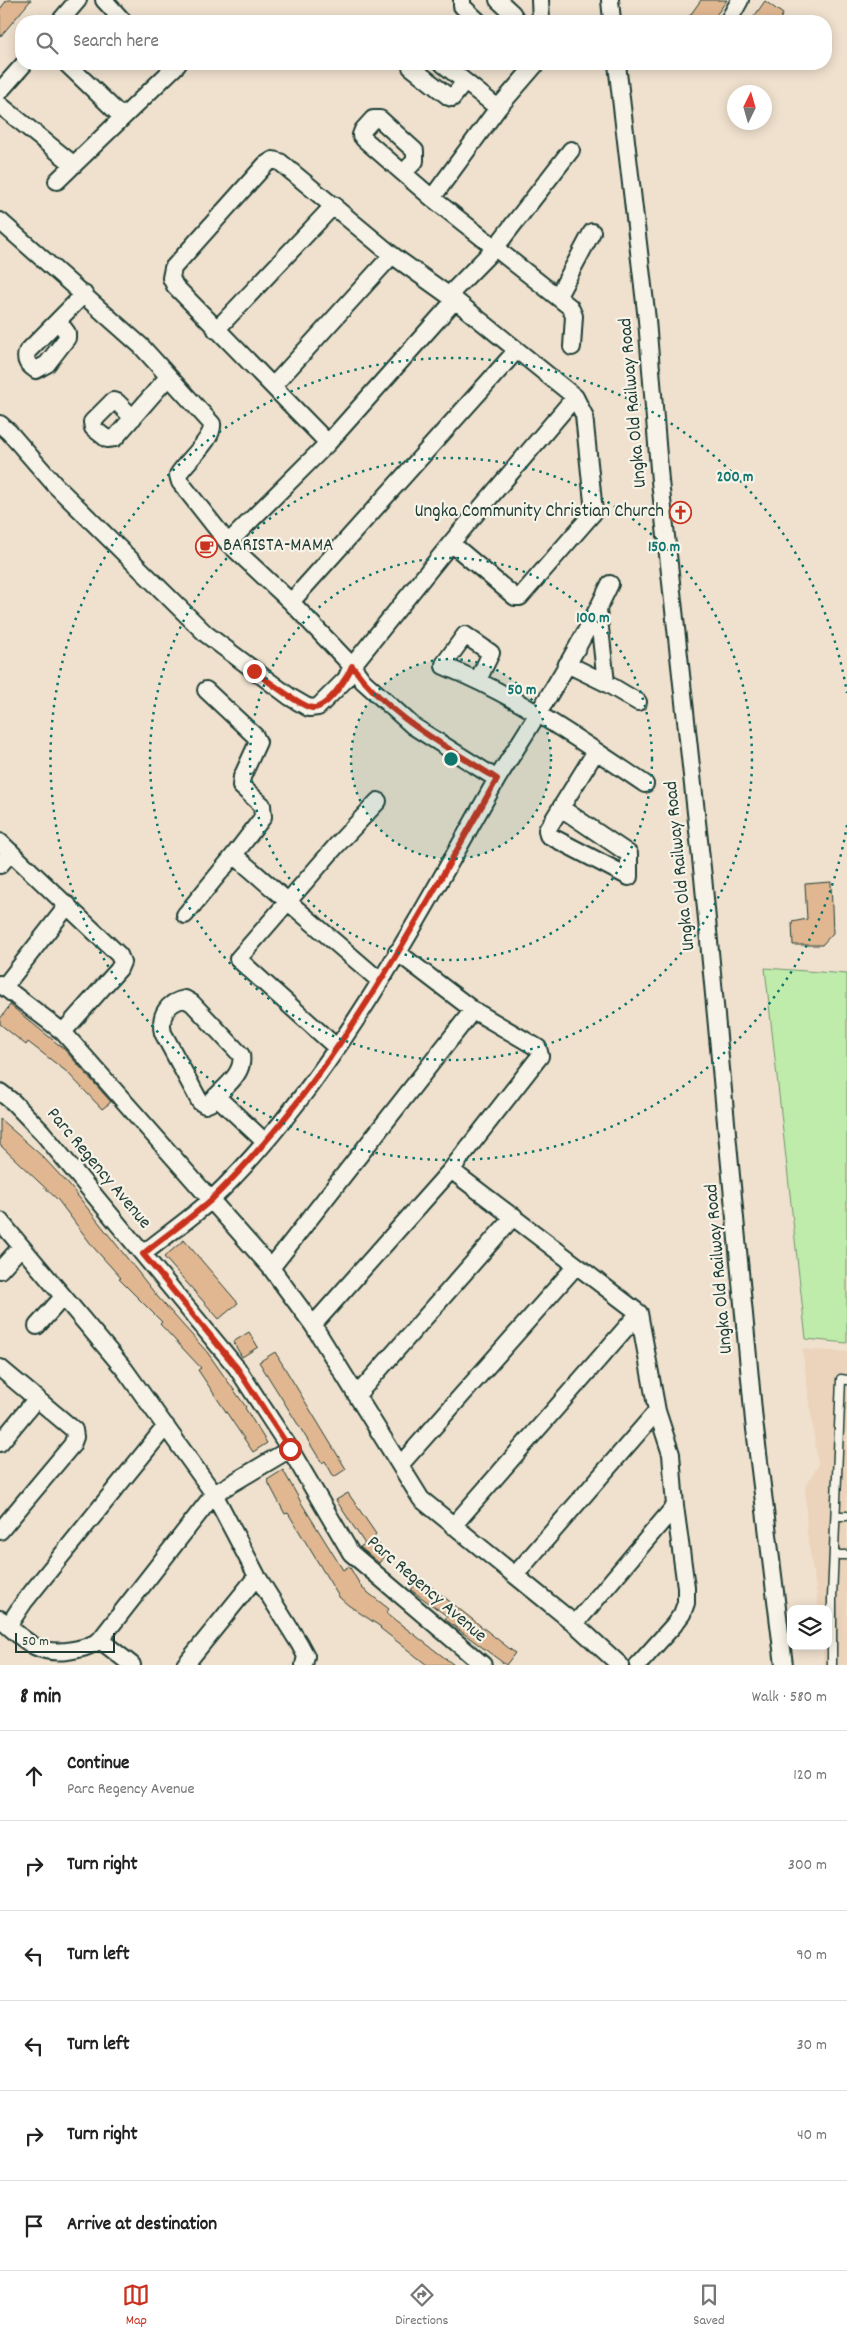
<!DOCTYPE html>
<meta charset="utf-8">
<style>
:root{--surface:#fff;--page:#f2f2f2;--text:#222;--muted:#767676;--line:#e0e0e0;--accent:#c8321e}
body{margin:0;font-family:Dekko,sans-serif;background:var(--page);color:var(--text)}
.controls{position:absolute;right:15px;bottom:15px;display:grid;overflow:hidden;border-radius:10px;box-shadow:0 2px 12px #0003}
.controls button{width:45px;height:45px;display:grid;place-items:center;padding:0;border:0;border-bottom:1px solid var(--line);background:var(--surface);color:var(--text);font:25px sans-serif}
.compass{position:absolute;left:727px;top:85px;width:45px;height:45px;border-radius:50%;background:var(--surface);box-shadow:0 2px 12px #0003;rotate:5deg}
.scale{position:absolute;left:15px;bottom:12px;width:100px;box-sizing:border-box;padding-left:5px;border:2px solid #1f3d34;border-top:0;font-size:14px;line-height:18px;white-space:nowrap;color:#1f3d34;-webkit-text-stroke:4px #f7f3e8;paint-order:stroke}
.stop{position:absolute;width:15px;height:15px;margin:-11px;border:4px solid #c8321e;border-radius:50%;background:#fff}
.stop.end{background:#c8321e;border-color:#fff;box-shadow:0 1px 5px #0008}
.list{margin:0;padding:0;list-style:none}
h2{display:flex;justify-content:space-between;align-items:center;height:65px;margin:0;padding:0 20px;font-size:21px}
h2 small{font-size:16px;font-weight:400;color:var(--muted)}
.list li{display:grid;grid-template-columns:32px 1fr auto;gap:15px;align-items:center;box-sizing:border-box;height:90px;padding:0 20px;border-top:1px solid var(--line)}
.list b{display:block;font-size:19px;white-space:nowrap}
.list p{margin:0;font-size:16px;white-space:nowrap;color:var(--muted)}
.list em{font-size:16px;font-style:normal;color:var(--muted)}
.icon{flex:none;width:28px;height:28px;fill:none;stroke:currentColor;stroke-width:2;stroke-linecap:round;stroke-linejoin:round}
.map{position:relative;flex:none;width:847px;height:1665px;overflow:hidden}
.search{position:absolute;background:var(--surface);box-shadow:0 2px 12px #0003;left:15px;right:15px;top:15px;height:55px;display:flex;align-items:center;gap:12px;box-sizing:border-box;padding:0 18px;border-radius:20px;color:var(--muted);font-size:19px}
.sheet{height:605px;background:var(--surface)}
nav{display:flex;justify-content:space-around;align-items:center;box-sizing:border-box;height:70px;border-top:1px solid var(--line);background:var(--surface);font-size:14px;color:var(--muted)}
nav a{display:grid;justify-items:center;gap:2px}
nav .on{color:var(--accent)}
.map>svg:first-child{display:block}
</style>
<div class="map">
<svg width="847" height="1665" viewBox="0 0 847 1665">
<rect width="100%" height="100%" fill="#f0e1ce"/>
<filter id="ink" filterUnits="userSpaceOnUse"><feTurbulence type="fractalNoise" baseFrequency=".02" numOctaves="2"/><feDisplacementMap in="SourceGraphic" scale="10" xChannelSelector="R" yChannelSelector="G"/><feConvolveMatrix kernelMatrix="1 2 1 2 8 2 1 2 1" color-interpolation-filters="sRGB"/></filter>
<g filter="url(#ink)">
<!-- built -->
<path fill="#ecd4bc" d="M802,1349L847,1352V1665H824L822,1646H828V1609H819L807,1534L805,1486L818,1466Z"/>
<!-- green -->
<path fill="#bfecaa" stroke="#6f946f" d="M765,968L847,974V1343L806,1339Z"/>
<!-- building -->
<path fill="#e1b792" stroke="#1f3d34" d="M7,0H31L0,37V9Z
M701,0H727L712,21H686Z
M765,1L783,14L779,21H751Z
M831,882L833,933L822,945H793L792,922L807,919L805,884Z
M10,1005L64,1049L111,1102L102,1109L67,1072L28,1042L26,1045L0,1024V1019Z
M0,1119L43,1157L70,1186L157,1296L207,1352L246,1407L245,1408L267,1443L253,1452L198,1370L201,1368L160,1324L162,1322L119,1279L121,1278L94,1248L58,1200L0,1145Z
M184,1240L238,1303L219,1319L164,1257Z
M249,1332L258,1347L242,1357L233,1342Z
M275,1352L346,1469L334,1477L325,1461L322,1463L259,1362Z
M283,1470L302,1504L343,1570L349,1566L362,1588L389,1609L386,1613L454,1665H427L380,1628L381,1627L348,1605L339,1597L288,1513L285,1514L267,1480Z
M348,1493L376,1534L374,1536L382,1549L387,1553L379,1563L360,1547L365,1544L336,1500Z
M420,1578L515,1653L506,1665L459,1630L445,1619L447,1616L411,1590Z"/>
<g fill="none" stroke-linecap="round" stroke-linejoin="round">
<defs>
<path id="service" d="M836,1516H847
M834,1555H847
M832,1665V1598L841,1379L847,1380"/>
<path id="minor" d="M104,0L123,21
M462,0V6L478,21
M498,0L512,13L517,21
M540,0L541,21
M610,0L612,21
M730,18L740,0
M60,21L78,0
M67,64L122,117
M411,64V67L449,97L452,98L464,83
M443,64L498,108
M617,64L647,320L660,481L703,877L754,1421L784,1665
M0,91L24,64
M0,105L74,165
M404,172L415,161V151L380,119H373L363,130L361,135L364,139L432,198L570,307L574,316L572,347
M57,181L178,64
M432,198L498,108L536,64
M0,221L141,346L212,424C214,439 186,461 178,475L180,482L228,543L291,602L352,666L363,681L413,726L497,779C417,921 330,1086 211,1200C190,1219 165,1236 143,1254
M449,295L495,248L571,150
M558,296L592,232
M59,322L67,333V338L47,364L36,370C29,365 24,362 27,352L84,294
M216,330L334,205
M273,386L392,255
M133,418L117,402L113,401L92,422L93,428L107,439L115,438L168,377
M0,424L9,432L55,485L206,634L290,697L309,708L318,707L346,679L352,666L451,543L575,397
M328,443L175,286L171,278L173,268L265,165L273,160L280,162L392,255L455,300L575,397L584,415L594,512L520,597H515L451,543
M228,543L328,443L455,300
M291,602L516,351
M598,610L606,683L638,702
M567,664L606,683
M478,680L491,653L465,635L444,664V666C516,695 581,741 645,784
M206,690L255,736L258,742L242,777L241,786L262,805L263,817L234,855L380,981
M497,779C537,715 578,652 610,584
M561,808L629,854V877L548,835L547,830L596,751
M0,842L119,955L122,962L119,969L63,1032
M0,865L11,852
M185,915L234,855
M0,984L63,1032L271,1268L313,1325L421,1499L575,1624L620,1665
M4,987L68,905
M185,999L192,1003L241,1055C245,1075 221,1089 210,1103L205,1105L200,1102L163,1033C159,1016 167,1002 185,999Z
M336,1047L238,959L336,846L378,801
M0,1092L13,1102L42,1132L237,1368L290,1449L351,1553L483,1665
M216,1096L264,1141
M451,1170L639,1313L657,1411L671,1454L675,1506L686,1587V1603L682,1614L673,1626L638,1665
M0,1221L125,1370L214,1494L257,1576L299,1643L306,1656L304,1665
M271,1268L473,1010
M0,1270L20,1248
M313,1325L451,1170L540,1056L538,1048L473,1010L397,952
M37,1326L63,1297
M0,1368L74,1430L75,1437L72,1445L0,1531
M357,1395L514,1216
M0,1443L37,1398
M401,1464L576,1266
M453,1526L639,1313
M515,1575L657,1411
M0,1619C23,1638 35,1655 67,1651C80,1649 90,1647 100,1640L214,1494L290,1449
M575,1624L675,1506
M8,1626L24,1602L166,1426
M100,1640L132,1665
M185,1665L257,1576"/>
</defs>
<!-- service casing -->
<use href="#service" stroke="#1f3d34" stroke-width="11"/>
<!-- minor casing -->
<use href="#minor" stroke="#1f3d34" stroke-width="20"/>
<!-- service -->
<use href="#service" stroke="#f7f3e8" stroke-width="8"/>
<!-- minor -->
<use href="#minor" stroke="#f7f3e8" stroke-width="16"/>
</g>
</g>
<g fill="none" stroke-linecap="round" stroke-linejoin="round" filter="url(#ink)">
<!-- route -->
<path stroke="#c8321e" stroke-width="6" d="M254,671C264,678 304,709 314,708C328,707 347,678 352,666C388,716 446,746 497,779C416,922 331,1084 211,1200C190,1219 165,1236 143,1254L237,1368L290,1449"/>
</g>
<!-- distance rings -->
<circle cx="451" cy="759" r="100" fill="#0f766e" fill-opacity=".12"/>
<g fill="none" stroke="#0f766e" stroke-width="2.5" stroke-dasharray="2.5 5">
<circle cx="451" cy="759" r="100"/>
<circle cx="451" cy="759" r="201"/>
<circle cx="451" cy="759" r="301"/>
<path d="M847 825A401 401 0 1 1 847 693"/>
</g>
<!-- icons -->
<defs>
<symbol id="church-ring" viewBox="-11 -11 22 22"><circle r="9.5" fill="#f7f3e8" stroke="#c8321e" stroke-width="1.5"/><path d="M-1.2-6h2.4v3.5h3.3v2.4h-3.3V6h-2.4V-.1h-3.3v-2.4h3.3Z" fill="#c8321e"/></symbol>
<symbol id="cafe-ring" viewBox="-11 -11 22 22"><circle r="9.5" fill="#f7f3e8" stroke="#c8321e" stroke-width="1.5"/><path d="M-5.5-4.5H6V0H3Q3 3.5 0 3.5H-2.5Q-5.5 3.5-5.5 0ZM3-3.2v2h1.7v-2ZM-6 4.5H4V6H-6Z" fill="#c8321e"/></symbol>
</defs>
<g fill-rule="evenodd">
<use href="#church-ring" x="668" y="500" width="25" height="25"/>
<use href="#cafe-ring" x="194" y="534" width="25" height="25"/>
</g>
<g text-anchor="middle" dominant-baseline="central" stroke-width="4.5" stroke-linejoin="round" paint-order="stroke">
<!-- street labels -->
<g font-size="19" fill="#1f3d34" stroke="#f7f3e8">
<text transform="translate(634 403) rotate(-95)">Ungka Old Railway Road</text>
<text transform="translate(681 866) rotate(-96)">Ungka Old Railway Road</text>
<text transform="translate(98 1169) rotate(50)">Parc Regency Avenue</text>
<text transform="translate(720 1269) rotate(-95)">Ungka Old Railway Road</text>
<text transform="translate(426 1590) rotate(41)">Parc Regency Avenue</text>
</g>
<!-- poi labels -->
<g font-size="19" fill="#1f3d34" stroke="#f7f3e8" text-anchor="end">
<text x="664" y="512">Ungka Community Christian Church</text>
<text x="223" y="546" text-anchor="start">BARISTA-MAMA</text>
</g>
</g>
<circle cx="451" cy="759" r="8" fill="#0f766e" stroke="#f7f3e8" stroke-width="2.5"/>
<g font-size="15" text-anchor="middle" font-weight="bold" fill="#0f766e" stroke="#f7f3e8" stroke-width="4.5" stroke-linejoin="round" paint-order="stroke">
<text x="735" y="481">200 m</text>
<text x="664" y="551">150 m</text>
<text x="593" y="622">100 m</text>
<text x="522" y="694">50 m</text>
</g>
</svg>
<div class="controls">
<button><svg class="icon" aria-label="layers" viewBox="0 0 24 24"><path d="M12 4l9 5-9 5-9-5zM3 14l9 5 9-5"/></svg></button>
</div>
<svg class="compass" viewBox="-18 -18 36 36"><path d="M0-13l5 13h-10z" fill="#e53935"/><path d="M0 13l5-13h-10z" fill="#767676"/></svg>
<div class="scale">50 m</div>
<div class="stop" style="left:290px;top:1449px"></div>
<div class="stop end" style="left:254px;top:671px"></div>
<div class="search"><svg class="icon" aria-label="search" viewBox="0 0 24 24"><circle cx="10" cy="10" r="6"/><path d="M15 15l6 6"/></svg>Search here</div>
</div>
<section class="sheet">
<h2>8 min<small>Walk · 580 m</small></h2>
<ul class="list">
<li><svg class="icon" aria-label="ahead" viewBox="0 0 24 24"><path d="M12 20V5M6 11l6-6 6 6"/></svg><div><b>Continue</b><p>Parc Regency Avenue</p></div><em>120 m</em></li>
<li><svg class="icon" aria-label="right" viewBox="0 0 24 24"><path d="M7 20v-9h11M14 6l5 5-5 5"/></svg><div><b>Turn right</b></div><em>300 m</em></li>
<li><svg class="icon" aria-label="left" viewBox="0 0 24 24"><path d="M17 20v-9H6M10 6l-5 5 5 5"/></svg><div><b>Turn left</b></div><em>90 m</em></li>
<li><svg class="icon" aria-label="left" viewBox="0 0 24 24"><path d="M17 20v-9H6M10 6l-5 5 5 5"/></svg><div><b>Turn left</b></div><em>30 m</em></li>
<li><svg class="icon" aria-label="right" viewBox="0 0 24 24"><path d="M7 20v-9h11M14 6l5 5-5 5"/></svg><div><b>Turn right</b></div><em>40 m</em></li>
<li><svg class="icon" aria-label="arrive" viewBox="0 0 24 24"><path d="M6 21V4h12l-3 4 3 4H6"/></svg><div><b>Arrive at destination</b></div></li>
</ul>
</section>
<nav>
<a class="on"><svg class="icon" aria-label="map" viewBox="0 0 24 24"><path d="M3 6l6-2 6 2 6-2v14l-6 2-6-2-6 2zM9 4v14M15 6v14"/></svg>Map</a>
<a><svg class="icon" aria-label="directions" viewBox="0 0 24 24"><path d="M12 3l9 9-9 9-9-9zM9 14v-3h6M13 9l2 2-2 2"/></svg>Directions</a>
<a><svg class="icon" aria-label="saved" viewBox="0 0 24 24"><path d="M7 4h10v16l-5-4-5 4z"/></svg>Saved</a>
</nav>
